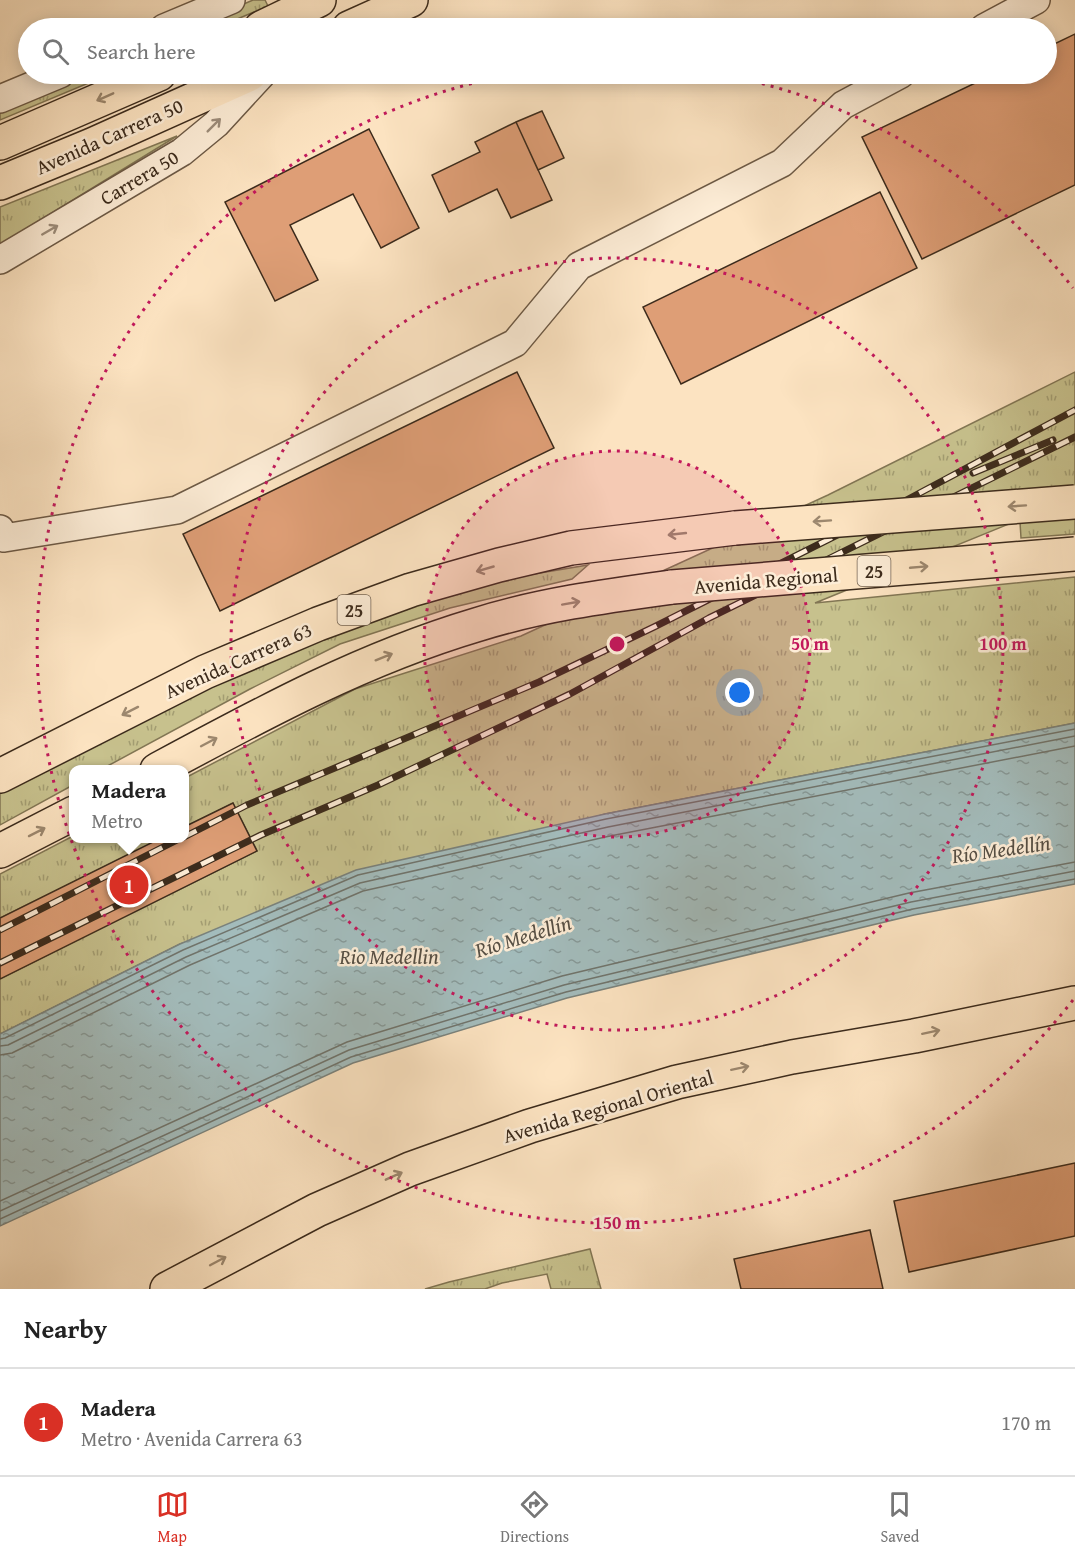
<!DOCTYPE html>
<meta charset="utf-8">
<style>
:root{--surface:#fff;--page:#f2f2f2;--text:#222;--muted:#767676;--line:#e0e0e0;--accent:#d93025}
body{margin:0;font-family:"Gentium Book Plus",serif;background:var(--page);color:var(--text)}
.you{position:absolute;left:740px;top:693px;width:21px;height:21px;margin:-15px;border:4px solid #fff;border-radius:50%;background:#1a73e8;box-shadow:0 0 0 9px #1a73e833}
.badge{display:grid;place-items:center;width:39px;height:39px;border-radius:50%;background:var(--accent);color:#fff;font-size:20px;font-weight:700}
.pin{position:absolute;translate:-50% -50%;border:3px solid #fff;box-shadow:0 2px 6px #0006}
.popup{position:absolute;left:69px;top:765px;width:120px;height:78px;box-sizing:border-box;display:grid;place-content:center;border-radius:12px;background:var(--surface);filter:drop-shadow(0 2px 4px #0005);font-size:20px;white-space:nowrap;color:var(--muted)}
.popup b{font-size:22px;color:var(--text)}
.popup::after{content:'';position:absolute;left:50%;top:100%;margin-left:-12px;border:12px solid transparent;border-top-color:var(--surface)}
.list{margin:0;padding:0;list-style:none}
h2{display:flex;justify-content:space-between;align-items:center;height:78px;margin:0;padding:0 24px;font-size:26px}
h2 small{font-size:20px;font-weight:400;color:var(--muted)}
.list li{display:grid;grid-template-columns:39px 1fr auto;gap:18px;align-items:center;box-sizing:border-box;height:108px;padding:0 24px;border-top:2px solid var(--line)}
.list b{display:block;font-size:22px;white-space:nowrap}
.list p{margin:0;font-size:20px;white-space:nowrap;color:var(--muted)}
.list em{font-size:20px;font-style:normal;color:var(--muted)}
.icon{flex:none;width:33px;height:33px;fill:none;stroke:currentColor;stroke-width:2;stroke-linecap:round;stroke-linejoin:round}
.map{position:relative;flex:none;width:1075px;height:1289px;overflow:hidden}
.search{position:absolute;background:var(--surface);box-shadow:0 3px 15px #0003;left:18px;right:18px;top:18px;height:66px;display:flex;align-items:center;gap:15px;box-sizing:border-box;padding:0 21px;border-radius:33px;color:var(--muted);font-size:22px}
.sheet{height:186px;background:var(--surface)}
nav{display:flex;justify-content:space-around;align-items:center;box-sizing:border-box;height:84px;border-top:2px solid var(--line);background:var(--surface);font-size:16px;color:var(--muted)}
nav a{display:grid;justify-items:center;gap:3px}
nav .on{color:var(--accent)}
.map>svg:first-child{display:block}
</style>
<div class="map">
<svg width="1075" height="1289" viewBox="0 0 1075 1289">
<defs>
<pattern id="grass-tufts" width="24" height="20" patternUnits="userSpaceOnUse" patternTransform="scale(1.5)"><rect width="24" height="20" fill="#c7c18d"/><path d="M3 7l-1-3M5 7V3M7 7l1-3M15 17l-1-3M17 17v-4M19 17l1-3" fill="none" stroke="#a39d72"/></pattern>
<pattern id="water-ripples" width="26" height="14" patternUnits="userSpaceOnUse" patternTransform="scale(1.5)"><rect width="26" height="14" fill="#a3bcbc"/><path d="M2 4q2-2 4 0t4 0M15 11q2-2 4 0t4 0" fill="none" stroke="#869998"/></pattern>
</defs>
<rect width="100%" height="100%" fill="#fce3c1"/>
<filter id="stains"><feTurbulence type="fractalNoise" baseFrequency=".00333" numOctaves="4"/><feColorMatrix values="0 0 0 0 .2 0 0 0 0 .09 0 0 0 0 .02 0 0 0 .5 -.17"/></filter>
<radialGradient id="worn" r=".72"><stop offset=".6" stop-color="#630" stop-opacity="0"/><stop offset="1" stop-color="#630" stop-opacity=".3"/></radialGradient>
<!-- grass -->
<path fill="url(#grass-tufts)" stroke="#827654" stroke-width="1.5" d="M253,0H265L268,6L216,28H188Z
M88,74H110L0,120V111Z
M177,136L0,245V207Z
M1075,372V497L815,603L1075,577V723L605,814L180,944L0,1034V979L257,851L233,803L185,827V778L355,689L521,636L828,495Z
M1075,518V534L1021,538L1020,522Z
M588,565L572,579L450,608L340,644L250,689L102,769L74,770L73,785L0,825V791L224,679L371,615L522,576Z
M73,836L74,838L161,839L0,918V874Z
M590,1249L601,1289H551L547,1274L502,1283L485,1289H425L449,1282Z"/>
<!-- water -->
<path fill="url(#water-ripples)" stroke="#7a827c" stroke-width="1.5" d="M1075,723V884L914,915L567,998L353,1063L0,1226V1034L180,944L356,870L605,814Z"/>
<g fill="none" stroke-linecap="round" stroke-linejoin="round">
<!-- shore -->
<path stroke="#70746c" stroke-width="1.5" d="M0,1039L5,1038L183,950L358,875L606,819L1075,729
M0,1046L8,1045L186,957L360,883L608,827L1075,736
M0,1055L12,1053L190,965L363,891L610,836L1075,746
M0,1201L347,1042L562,976L909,893L1075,862
M0,1211L349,1050L564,985L911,902L1075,871
M0,1219L351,1057L566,992L913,909L1075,879"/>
</g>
<!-- building -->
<path fill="#de9e76" stroke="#3c2b1c" stroke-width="1.5" d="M1075,34V185L922,259L862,137L994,74H1046V48Z
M542,111L564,158L538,170L516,122Z
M516,122L552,200L511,218L497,189L449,212L432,175L480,152L475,142Z
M369,129L419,228L381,248L353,194L290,225L318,280L275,301L225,202Z
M880,192L917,268L681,384L643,307Z
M517,372L554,448L220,611L183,534Z
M233,803L257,851L0,979V918L161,838H184V827Z
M1075,1163V1236L909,1272L894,1201Z
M870,1230L883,1289H741L734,1259Z"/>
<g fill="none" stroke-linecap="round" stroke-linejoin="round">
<defs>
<path id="minor" d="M164,28L231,0
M984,28L1036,0
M0,99L60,74
M0,260L182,152L216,124L262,74
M0,529L4,538L177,510L515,343L579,266L782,163L843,105L901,74"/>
<path id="major" d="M261,28L319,0
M349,28L411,0
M0,143L159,74
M0,183L92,145L250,74
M167,1289L317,1210L410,1169L530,1126L677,1082L792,1057L914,1036L1075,1003"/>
<path id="highway" d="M157,770C261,714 362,659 476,625C539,605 606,596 672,587
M0,776L205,672L318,624L411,590L499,565L571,548L735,528
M0,851L74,813"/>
</defs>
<!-- minor casing -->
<use href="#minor" stroke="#6c5945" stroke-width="30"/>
<!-- major casing -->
<use href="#major" stroke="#3c2b1c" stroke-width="36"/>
<!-- highway casing -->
<use href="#highway" stroke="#3c2b1c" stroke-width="36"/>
<!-- minor -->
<use href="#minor" stroke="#fdedd7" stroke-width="27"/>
<!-- major -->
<use href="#major" stroke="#fce3c1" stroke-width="33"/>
<!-- highway -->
<use href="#highway" stroke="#fce3c1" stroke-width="33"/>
<defs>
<path id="rail" d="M973,473L1053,440
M184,837L247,805L539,682L654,627L901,503L1075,410
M0,930L181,838
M0,963L261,835L378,785L570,694L709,618L1075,437"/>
</defs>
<!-- rail casing -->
<use href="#rail" stroke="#3c2b1c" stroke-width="7"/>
<!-- rail -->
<use href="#rail" stroke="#fdedd7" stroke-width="4.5" stroke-dasharray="14" stroke-linecap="butt"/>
<defs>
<path id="highway-bridge" d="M735,528L1075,502
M672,587L1075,554"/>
</defs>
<!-- highway-bridge casing -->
<use href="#highway-bridge" stroke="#3c2b1c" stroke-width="36" stroke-linecap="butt"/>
<!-- highway-bridge -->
<use href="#highway-bridge" stroke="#fce3c1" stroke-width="33"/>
</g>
<!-- one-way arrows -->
<defs><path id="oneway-shaft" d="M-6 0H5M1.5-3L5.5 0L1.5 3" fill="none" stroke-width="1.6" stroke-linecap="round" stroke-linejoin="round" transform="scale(1.5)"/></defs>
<g stroke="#9c876e">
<use href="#oneway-shaft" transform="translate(105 97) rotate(156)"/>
<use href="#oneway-shaft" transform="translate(1017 506) rotate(176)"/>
<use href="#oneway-shaft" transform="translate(822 521) rotate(176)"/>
<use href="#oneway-shaft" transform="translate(677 534) rotate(174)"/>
<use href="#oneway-shaft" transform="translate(919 567) rotate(-5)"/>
<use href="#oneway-shaft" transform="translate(485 569) rotate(164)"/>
<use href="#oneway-shaft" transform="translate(571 603) rotate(-10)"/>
<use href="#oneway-shaft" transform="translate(384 657) rotate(-22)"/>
<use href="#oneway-shaft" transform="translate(130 711) rotate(153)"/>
<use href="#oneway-shaft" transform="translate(209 742) rotate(-28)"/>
<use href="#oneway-shaft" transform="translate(37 832) rotate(-27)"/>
<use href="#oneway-shaft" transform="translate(931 1032) rotate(-12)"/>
<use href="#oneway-shaft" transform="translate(740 1068) rotate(-12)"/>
<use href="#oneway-shaft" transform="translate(394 1176) rotate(-24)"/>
<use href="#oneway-shaft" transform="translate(218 1261) rotate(-28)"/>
</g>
<g stroke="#9c8c7a">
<use href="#oneway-shaft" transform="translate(214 125) rotate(-45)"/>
<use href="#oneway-shaft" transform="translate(50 230) rotate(-30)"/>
</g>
<!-- distance rings -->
<circle cx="617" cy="644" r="193" fill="#c2185b" fill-opacity=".12"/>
<g fill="none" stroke="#c2185b" stroke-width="3" stroke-dasharray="3 6">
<circle cx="617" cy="644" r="193"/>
<circle cx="617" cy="644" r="386"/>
<path d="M1073 1000A579 579 0 1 1 516 74M718 74A579 579 0 0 1 1073 288"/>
</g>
<g text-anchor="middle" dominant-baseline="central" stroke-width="5" stroke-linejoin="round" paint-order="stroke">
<!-- shield labels -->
<g fill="#fdedd7" stroke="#766554" stroke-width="1.5">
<rect x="857.5" y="556" width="33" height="30" rx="4.5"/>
<rect x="337.5" y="595" width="33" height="30" rx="4.5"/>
</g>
<g font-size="18" font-weight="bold" fill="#3c2b1c">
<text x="874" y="571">25</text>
<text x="354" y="610">25</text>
</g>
<!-- street labels -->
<g font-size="20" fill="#3c2b1c" stroke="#fdedd7">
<text transform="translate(109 136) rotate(-24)">Avenida Carrera 50</text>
<text transform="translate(139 177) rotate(-31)">Carrera 50</text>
<text transform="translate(766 580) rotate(-5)">Avenida Regional</text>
<text transform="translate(238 660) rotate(-24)">Avenida Carrera 63</text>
<text transform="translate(608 1106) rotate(-16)">Avenida Regional Oriental</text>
</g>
<!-- water labels -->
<g font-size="21" font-style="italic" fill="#564f44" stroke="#fdedd7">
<text transform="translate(1001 849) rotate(-8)">Río Medellín</text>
<text transform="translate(523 936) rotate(-17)">Río Medellín</text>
<text x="389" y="956">Rio Medellin</text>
</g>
</g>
<circle cx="617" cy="644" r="9" fill="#c2185b" stroke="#fdedd7" stroke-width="3"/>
<g font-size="18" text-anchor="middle" font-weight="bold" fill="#c2185b" stroke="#fdedd7" stroke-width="5" stroke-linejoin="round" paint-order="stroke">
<text x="810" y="650">50 m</text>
<text x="1003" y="650">100 m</text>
<text x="617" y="1229">150 m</text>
</g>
<rect width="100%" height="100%" filter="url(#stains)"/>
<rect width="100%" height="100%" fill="url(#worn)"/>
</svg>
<div class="you"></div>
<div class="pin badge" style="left:129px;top:885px">1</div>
<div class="popup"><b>Madera</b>Metro</div>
<div class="search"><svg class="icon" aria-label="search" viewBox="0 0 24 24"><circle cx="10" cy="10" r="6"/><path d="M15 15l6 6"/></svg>Search here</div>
</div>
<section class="sheet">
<h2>Nearby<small></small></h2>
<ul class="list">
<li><span class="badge">1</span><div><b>Madera</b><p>Metro · Avenida Carrera 63</p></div><em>170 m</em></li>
</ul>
</section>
<nav>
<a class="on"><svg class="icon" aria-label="map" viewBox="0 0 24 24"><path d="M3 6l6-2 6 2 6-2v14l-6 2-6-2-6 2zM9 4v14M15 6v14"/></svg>Map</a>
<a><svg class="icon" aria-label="directions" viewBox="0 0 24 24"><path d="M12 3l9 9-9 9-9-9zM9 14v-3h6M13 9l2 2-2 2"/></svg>Directions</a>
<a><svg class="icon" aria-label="saved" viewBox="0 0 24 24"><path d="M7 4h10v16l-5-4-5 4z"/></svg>Saved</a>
</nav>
